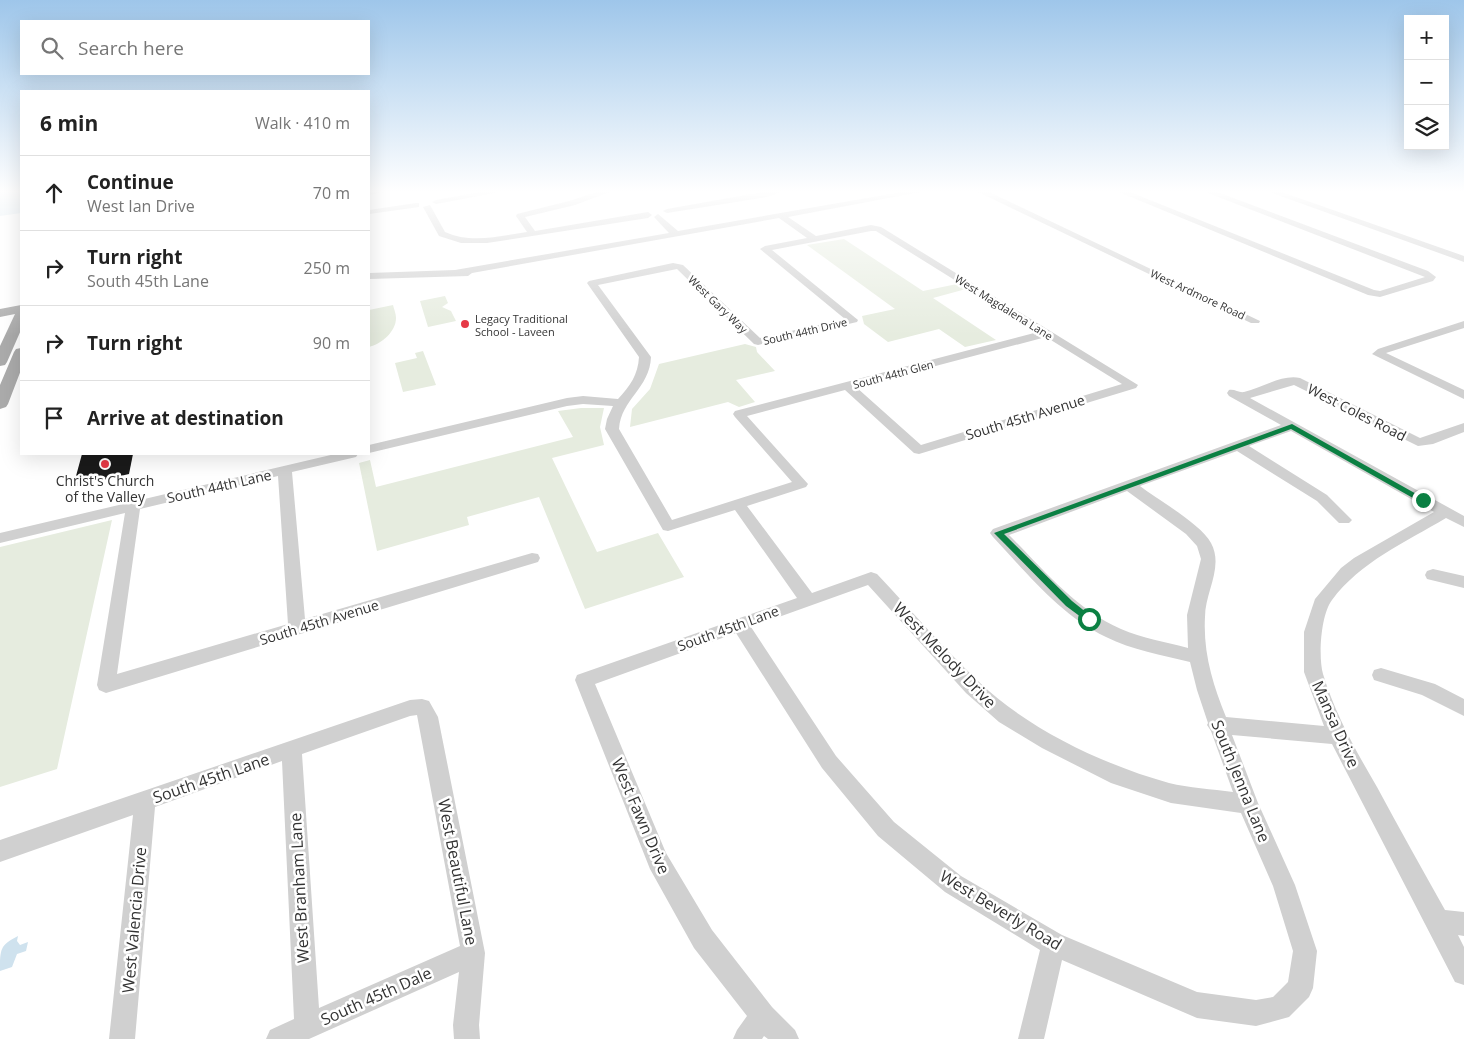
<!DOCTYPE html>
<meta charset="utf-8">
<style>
:root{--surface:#fff;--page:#f6f6f6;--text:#222;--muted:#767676;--line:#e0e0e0}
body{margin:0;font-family:"Open Sans",sans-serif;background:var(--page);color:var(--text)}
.controls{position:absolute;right:15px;top:15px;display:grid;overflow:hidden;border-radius:0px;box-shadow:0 5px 20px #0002}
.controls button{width:45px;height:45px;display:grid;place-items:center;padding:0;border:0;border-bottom:1px solid var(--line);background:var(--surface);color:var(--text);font:25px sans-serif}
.stop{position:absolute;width:15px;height:15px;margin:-11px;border:4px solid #0b8043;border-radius:50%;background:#fff}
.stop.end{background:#0b8043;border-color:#fff;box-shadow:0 1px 5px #0008}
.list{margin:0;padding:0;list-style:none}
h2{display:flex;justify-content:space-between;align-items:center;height:65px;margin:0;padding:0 20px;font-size:21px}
h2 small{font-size:16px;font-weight:400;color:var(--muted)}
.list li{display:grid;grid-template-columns:32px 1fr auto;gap:15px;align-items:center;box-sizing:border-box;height:75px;padding:0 20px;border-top:1px solid var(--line)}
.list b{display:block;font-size:19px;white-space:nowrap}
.list p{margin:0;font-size:16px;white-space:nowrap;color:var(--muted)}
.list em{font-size:16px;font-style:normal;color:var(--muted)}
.icon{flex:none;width:28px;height:28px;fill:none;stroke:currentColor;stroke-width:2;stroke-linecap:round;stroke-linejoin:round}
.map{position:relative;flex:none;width:1464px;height:1039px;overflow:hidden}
.search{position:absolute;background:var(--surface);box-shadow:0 5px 20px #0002;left:20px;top:20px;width:350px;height:55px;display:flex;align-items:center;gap:12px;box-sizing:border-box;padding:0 18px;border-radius:0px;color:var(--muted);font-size:19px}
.panel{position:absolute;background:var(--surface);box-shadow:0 5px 20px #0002;left:20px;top:90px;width:350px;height:365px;border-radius:0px}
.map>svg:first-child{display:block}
</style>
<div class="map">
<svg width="1464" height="1039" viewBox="0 0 1464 1039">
<rect width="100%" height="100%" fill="#fff"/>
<!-- green -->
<path fill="#e6ecdf" d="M844,239L923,291L957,284L966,289L933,298L996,340L965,347L939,329L888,342L864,324L862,316L895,309L807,245Z
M445,296L448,303L442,307L451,311L456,321L428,327L420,301Z
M393,305C394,309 396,314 396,318C396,332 381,344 369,347V310Z
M745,344L756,347L757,352L775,371L736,380L755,402L739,407L728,402L630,427L632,409L650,389L659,364Z
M423,351L436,385L403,392L395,363L417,358L415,353Z
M581,408H604L600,427L604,445L552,458L597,552L658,533L684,577L585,609L539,497L467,517L469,525L377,551L359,463L370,460L376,487L573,437L558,411Z
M112,520L57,769L0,787V547Z"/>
<!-- water -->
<path fill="#cfe2ee" d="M0,190H21V213L0,216Z
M18,936L17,941L20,945L28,942L26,951L17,954L12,967L0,971C0,949 0,945 18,936Z"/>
<!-- building -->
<path fill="#1a1a1a" d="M82,454H133L129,474L73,487Z"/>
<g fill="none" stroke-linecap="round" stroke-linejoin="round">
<!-- minor -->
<path fill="#d0d0d0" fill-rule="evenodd" d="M372,190H393L369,195V191Z
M491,190H510L436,204L432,202L436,200Z
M603,190H615L575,205L525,217L535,231L648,212L652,215L648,218L487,243H461L439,236L423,207L430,205L445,232C471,244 500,236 527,232L516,216L517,214L569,201Z
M774,190H787L767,197L667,213L663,211L667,209Z
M913,190H931L788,217L816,236L871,225L881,227L1138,385L1136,388L919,454L914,453L845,390L747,416L808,484L806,487L747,506L812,593L871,572L877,574C911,610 943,648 979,682C1028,729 1104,765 1169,783C1189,788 1212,789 1233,792L1211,731L1207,725L1208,723L1197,690L1190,662C1162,655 1132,650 1106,637C1060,615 1027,573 993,537L990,533L993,529L1281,425L1229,396L1227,393L1229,390C1235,389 1239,393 1244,392C1262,388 1282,374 1300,378L1420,438L1464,423V432L1433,444L1418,446L1294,385L1250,398L1464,516V527L1446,518C1406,542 1360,562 1332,600C1321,614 1318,656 1323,674C1335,714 1356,751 1377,787C1399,828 1422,869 1445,910L1464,912V936L1458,935L1464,947V985L1455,982L1332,744L1232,735L1258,803L1295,885L1317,951L1313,988L1309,997L1289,1017L1256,1026L1197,1018L1062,960L1044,1039H1018L1040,950L945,892L878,836L822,768L736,633L595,684L666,853L712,930L772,1007L795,1030L799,1039H768L764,1036L762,1039H733L737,1030L747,1016L694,948L650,869L575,680L577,675L797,598L735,510L668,531L663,530L605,429L607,419L613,406L583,404L567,406L369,453V445L567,398L583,396L618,399C630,386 638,375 639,357L587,283L589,281L673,263L683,265L760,338L845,319L760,249L765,246L807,238L779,218L472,273L468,276L369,279V273L455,270L669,233L654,217L658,214L678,231ZM871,231H876L1038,332L735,411L733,414L735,417L792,482L672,520L619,429C621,399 650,388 651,357L598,285L677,269L754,344L758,345L857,322L858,320L772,250ZM1046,337L1122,384L921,445L856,387ZM1291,431L1434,512L1354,558L1341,568L1315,599L1304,632V672L1324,726L1226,717C1213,685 1203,653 1205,617C1205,592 1224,567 1211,543C1201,524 1158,500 1140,486L1237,451L1317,501L1339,523H1349L1352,520L1327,495L1249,446ZM1127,491L1186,534L1197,546L1201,559L1187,615L1188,648C1166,642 1142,638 1121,629C1075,609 1043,569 1009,535ZM868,585L966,693L999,722L1042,748L1111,783L1171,803L1241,813L1273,886L1293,951L1288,982L1273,997L1256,1000L1197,992L1062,935L961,876L894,822L836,756L751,627Z
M974,190H985L1260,321L1259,323H1251Z
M1114,190H1125L1374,290L1380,291L1425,277L1200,190H1212L1428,271L1436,277L1433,281L1380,297L1368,295Z
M1264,190H1276L1464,256V262Z
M416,203H419V207L369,214V210Z
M1464,321V328L1386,353L1464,390V399L1372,354L1378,349Z
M335,454H358L356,457L292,472L305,619L532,553L538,554L540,558L538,562L106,693L99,690L97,685L125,513L0,543V533ZM278,476L288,624L117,674L140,509Z
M1433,569L1464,576V588L1427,579L1425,575L1427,571Z
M1381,668L1435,684L1464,699V716L1422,695L1374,680L1372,675L1374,670Z
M422,699L429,701L438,717L485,953L479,1025L480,1039H454L453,1025L459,972L309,1039H266L270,1030L294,1019L282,761L155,807L135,1039H109L133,815L0,862V840L410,700ZM417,715L460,946L319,1008L302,754L410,716Z"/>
<!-- major -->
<path fill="#ababab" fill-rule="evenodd" d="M21,305V330L7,362L5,365L0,366V346L15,314L0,317V309Z
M21,348V370L8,404L6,407L0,409V385L14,352L16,349Z"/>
</g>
<!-- sky -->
<linearGradient id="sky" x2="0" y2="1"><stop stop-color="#9ec6ea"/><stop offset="0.57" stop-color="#fff"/><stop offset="1" stop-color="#fff" stop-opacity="0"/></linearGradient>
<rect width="1464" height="336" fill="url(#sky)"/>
<!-- route -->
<path fill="#0b8043" d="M1292,424L1427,500L1420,502L1291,429L1004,534L1072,601L1092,617V622L1089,623L1066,606L994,533Z"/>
<!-- markers -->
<g fill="#e63946" stroke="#fff" stroke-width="2">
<circle cx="465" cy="324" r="5"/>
<circle cx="105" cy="464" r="5"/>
</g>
<g text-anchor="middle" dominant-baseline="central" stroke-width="5" stroke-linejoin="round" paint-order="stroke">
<!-- far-street labels -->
<g font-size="11" fill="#333" stroke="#fff">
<text transform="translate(1198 294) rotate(25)">West Ardmore Road</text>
<text transform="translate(718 304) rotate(44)">West Gary Way</text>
<text transform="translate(1004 307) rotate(32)">West Magdalena Lane</text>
<text transform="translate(805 331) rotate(-13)">South 44th Drive</text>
<text transform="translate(893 374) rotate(-15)">South 44th Glen</text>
</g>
<!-- far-poi labels -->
<g font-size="11" fill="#333" stroke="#fff" text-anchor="start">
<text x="475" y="318">Legacy Traditional<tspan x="475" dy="13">School - Laveen</tspan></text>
</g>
<!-- street labels -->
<g font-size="14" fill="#333" stroke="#fff">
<text transform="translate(1357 412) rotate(27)">West Coles Road</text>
<text transform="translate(1025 417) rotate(-17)">South 45th Avenue</text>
<text transform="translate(219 486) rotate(-13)">South 44th Lane</text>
<text transform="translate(319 622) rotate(-17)">South 45th Avenue</text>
<text transform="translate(728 628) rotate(-20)">South 45th Lane</text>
</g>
<!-- poi labels -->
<g font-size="14" fill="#333" stroke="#fff">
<text x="105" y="480">Christ's Church<tspan x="105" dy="16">of the Valley</tspan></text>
</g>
<!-- near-street labels -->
<g font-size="16" fill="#333" stroke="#fff">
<text transform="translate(945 655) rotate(46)">West Melody Drive</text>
<text transform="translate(1336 724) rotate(66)">Mansa Drive</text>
<text transform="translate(211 778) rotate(-19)">South 45th Lane</text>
<text transform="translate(1241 781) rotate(68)">South Jenna Lane</text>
<text transform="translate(641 816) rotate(67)">West Fawn Drive</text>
<text transform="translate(458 872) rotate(79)">West Beautiful Lane</text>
<text transform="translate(299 888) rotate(-93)">West Branham Lane</text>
<text transform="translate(1001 910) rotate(31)">West Beverly Road</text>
<text transform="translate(134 920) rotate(-85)">West Valencia Drive</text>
<text transform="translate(376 996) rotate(-24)">South 45th Dale</text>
</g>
</g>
</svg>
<div class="controls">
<button>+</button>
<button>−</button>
<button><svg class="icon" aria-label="layers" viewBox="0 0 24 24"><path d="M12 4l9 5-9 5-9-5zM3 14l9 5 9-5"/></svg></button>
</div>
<div class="stop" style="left:1089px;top:619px"></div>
<div class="stop end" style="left:1423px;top:500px"></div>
<div class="search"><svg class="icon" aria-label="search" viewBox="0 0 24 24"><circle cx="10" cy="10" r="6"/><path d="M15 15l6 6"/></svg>Search here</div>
<section class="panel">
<h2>6 min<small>Walk · 410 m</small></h2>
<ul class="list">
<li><svg class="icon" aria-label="ahead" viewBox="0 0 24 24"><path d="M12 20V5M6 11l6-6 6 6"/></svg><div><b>Continue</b><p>West Ian Drive</p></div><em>70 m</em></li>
<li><svg class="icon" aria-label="right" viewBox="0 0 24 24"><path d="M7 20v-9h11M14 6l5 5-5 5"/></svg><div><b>Turn right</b><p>South 45th Lane</p></div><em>250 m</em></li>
<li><svg class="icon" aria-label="right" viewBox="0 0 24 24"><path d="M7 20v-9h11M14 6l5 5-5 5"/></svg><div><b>Turn right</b></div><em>90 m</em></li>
<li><svg class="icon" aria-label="arrive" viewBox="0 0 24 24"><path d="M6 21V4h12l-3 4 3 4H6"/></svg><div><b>Arrive at destination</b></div></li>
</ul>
</section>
</div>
